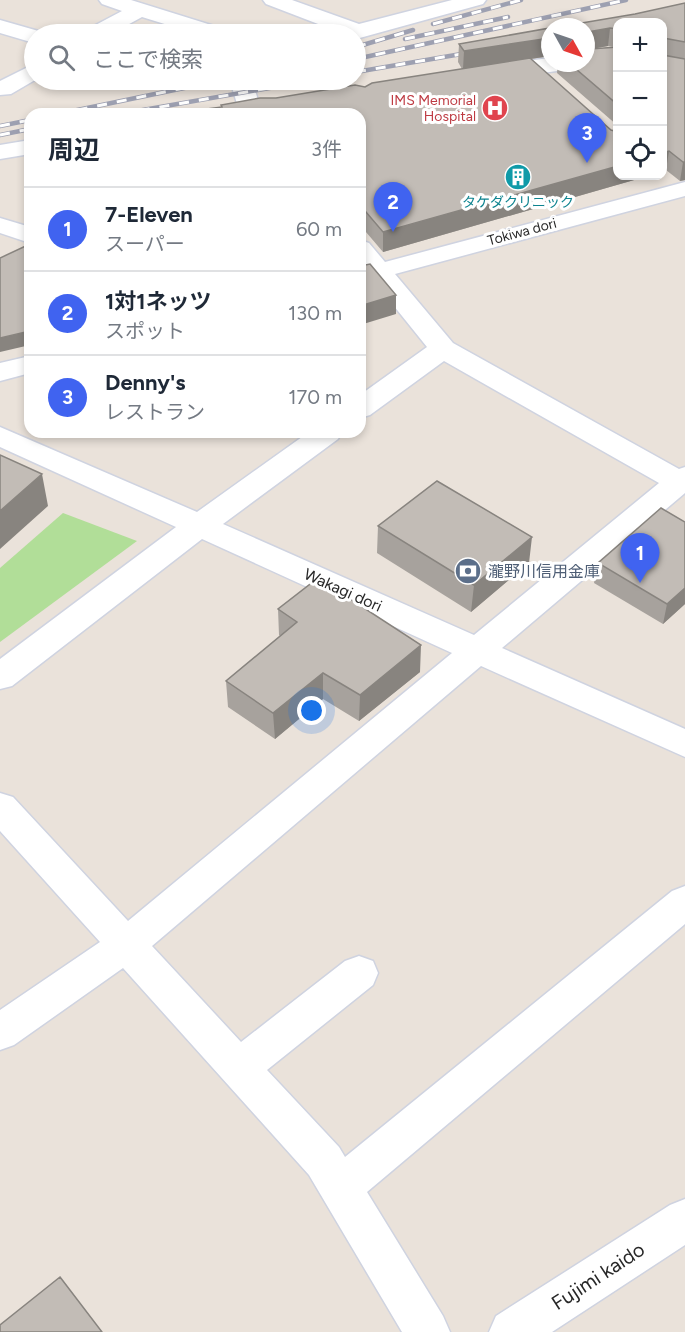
<!DOCTYPE html>
<html lang="ja">
<meta charset="utf-8">
<style>
:root{--surface:#fff;--page:#f6f6f7;--text:#1f2937;--muted:#747a83;--line:#e0e1e3;--accent:#4063f0}
body{margin:0;font-family:Figtree,"Noto Sans JP",sans-serif;background:var(--page);color:var(--text)}
.controls{position:absolute;right:18px;top:18px;display:grid;overflow:hidden;border-radius:12px;box-shadow:0 3px 9px #0003}
.controls button{width:54px;height:54px;display:grid;place-items:center;padding:0;border:0;border-bottom:2px solid var(--line);background:var(--surface);color:var(--text);font:30px sans-serif}
.compass{position:absolute;left:541px;top:18px;width:54px;height:54px;border-radius:50%;background:var(--surface);box-shadow:0 3px 9px #0003;rotate:130deg}
.you{position:absolute;left:312px;top:711px;width:21px;height:21px;margin:-15px;border:4px solid #fff;border-radius:50%;background:#1a73e8;box-shadow:0 0 0 9px #1a73e833}
.badge{display:grid;place-items:center;width:39px;height:39px;border-radius:50%;background:var(--accent);color:#fff;font-size:20px;font-weight:700}
.pin{position:absolute;translate:-50% -50px;filter:drop-shadow(0 2px 3px #0008)}
.pin::after{content:'';position:absolute;top:32px;width:21px;height:18px;background:inherit;clip-path:polygon(0 0,100% 0,50% 100%)}
.list{margin:0;padding:0;list-style:none}
h2{display:flex;justify-content:space-between;align-items:center;height:78px;margin:0;padding:0 24px;font-size:26px}
h2 small{font-size:20px;font-weight:400;color:var(--muted)}
.list li{display:grid;grid-template-columns:39px 1fr auto;gap:18px;align-items:center;box-sizing:border-box;height:84px;padding:0 24px;border-top:2px solid var(--line)}
.list b{display:block;font-size:22px;white-space:nowrap}
.list p{margin:0;font-size:20px;white-space:nowrap;color:var(--muted)}
.list em{font-size:20px;font-style:normal;color:var(--muted)}
.icon{flex:none;width:33px;height:33px;fill:none;stroke:currentColor;stroke-width:2;stroke-linecap:round;stroke-linejoin:round}
.map{position:relative;flex:none;width:685px;height:1332px;overflow:hidden}
.search{position:absolute;background:var(--surface);box-shadow:0 3px 9px #0003;left:24px;top:24px;width:342px;height:66px;display:flex;align-items:center;gap:15px;box-sizing:border-box;padding:0 21px;border-radius:33px;color:var(--muted);font-size:22px}
.panel{position:absolute;background:var(--surface);box-shadow:0 3px 9px #0003;left:24px;top:108px;width:342px;height:330px;border-radius:18px}
.map>svg:first-child{display:block}
</style>
<div class="map">
<svg width="685" height="1332" viewBox="0 0 685 1332">
<rect width="100%" height="100%" fill="#eae2da"/>
<!-- green -->
<path fill="#b1de98" d="M63,513L137,541L0,642V568Z"/>
<g fill="none" stroke-linecap="round" stroke-linejoin="round">
<defs>
<path id="minor" d="M99,0H131L224,29L227,34H197L142,17L111,34H86L88,29L122,11L102,4Z
M263,0H292L359,24L452,0H486L483,4L356,39V34H338L339,32L266,4Z
M0,20L42,32L43,34H34V43L0,33Z
M550,58V63H576L573,68L565,70L495,79L487,77L484,72L487,67L495,65Z
M34,64L35,80L11,94L0,95V81Z
M230,80H252L262,114H240Z
M30,140V154L0,159V145Z
M685,182V196L395,274L453,343L679,469L685,467V493L502,648L685,729V757L481,666L152,946L241,1042L345,961L359,956L373,961L378,973L373,985L267,1070L339,1147L345,1157L672,891L685,886V924L367,1192L443,1316L450,1332H402L309,1175L123,968L14,1045L0,1050V1010L100,942L0,831V793L13,797L128,921L452,653L202,539L12,686L0,689V659L176,527L0,447V427L197,512L309,432H342L338,439L223,524L474,635L659,483L444,361L370,415L360,418V395L427,347L373,280L360,284V268L362,267L360,264V240L369,243L385,262Z
M0,218L30,227V243L0,233Z
M30,356V373L0,381V363Z
M685,1199V1245L552,1332H489L496,1316L670,1205Z"/>
</defs>
<!-- minor casing -->
<use href="#minor" stroke="#cfd3e0" stroke-width="3"/>
<!-- minor -->
<use href="#minor" fill="#fff" fill-rule="evenodd"/>
<defs>
<path id="rail" d="M433,24L521,0
M405,39L508,17
M356,47L413,30
M356,59L626,0
M356,72L473,52
M234,85L260,80
M58,114L223,80
M120,114L315,80
M0,126L30,120
M0,135L30,129"/>
</defs>
<!-- rail casing -->
<use href="#rail" stroke="#9da0b1" stroke-width="4.5"/>
<!-- rail -->
<use href="#rail" stroke="#fff" stroke-width="3" stroke-dasharray="10" stroke-linecap="butt"/>
</g>
<!-- wall -->
<path fill="#a7a29d" fill-rule="evenodd" d="M685,3V180L680,181L666,170L663,171V22H618V126L557,73L558,63H586V27L635,14ZM608,46L614,47L591,49Z
M550,28V56L531,59L618,176H648L383,252L360,225V114L221,107V105L276,98L365,87L462,69L458,62L459,44Z
M685,522V604L663,624L594,583L598,563Z
M378,526L529,563L471,612L377,553Z
M278,609L420,672L359,721L323,699L275,739L228,707L226,681L280,636L279,635Z"/>
<!-- shaded-wall -->
<path fill="#88847f" d="M610,28L608,46L586,50L588,32Z
M550,38V56L463,69L464,51Z
M669,151L666,170L663,171V153Z
M683,162H685V180L680,181Z
M618,166V176H648L383,252V232Z
M396,295V314L360,325V306Z
M30,331V345L0,352V338Z
M42,474L48,506L0,549V511Z
M532,537L529,563L471,612L474,585Z
M685,588V604L663,624L667,604Z
M421,645L420,672L359,721L360,695Z
M323,673V699L275,739L273,713Z"/>
<!-- building -->
<path fill="#c2bcb6" stroke="#88847f" stroke-width="1.5" d="M685,3V42L663,38V55L685,59V162H683L669,151L663,153V22H618V29L610,28L588,32L586,42V27H558L635,14Z
M550,28V38L464,51L459,44Z
M618,47V105L569,63H586V48L590,49Z
M530,58L611,130L618,132V166L383,232L360,205V114H168L222,107L221,105L260,98H276L355,85L365,87L372,83Z
M30,244V331L0,338V258Z
M370,264L396,295L360,306V266Z
M0,455L42,474L0,511Z
M437,481L532,537L474,585L378,526Z
M661,508L685,522V588L667,604L598,563Z
M318,578L421,645L360,695L323,673L273,713L226,681L297,622L278,609Z
M60,1277L102,1332H0V1325Z"/>
<!-- icons -->
<defs>
<symbol id="hospital-disc" viewBox="-11 -11 22 22"><circle r="9.5" fill="#e0444e" stroke="#fff"/><path d="M-5-5h3v3.5h4V-5h3V5h-3V1.5h-4V5h-3Z" fill="#fff"/></symbol>
<symbol id="building-disc" viewBox="-11 -11 22 22"><circle r="9.5" fill="#0f9aa8" stroke="#fff"/><path d="M-4-6H4V6H1V3H-1V6H-4ZM-2.5-4.3h1.7v1.8h-1.7ZM.8-4.3h1.7v1.8H.8ZM-2.5-1h1.7V.8h-1.7ZM.8-1h1.7V.8H.8Z" fill="#fff"/></symbol>
<symbol id="bank-disc" viewBox="-11 -11 22 22"><circle r="9.5" fill="#5c6f8a" stroke="#fff"/><path d="M-6-4H6V4H-6ZM0-2.3a2.3 2.3 0 1 0 0 4.6a2.3 2.3 0 1 0 0-4.6Z" fill="#fff"/></symbol>
</defs>
<g fill-rule="evenodd">
<use href="#hospital-disc" x="480" y="93" width="30" height="30"/>
<use href="#building-disc" x="503" y="162" width="30" height="30"/>
<use href="#bank-disc" x="453" y="556" width="30" height="30"/>
</g>
<g text-anchor="middle" dominant-baseline="central" stroke-width="6" stroke-linejoin="round" paint-order="stroke">
<!-- far-health labels -->
<g font-size="14" fill="#be3a42" stroke="#fff" text-anchor="end">
<text x="476" y="100">IMS Memorial<tspan x="476" dy="16">Hospital</tspan></text>
</g>
<!-- far-culture labels -->
<g font-size="14" fill="#0d838f" stroke="#fff">
<text x="518" y="202">タケダクリニック</text>
</g>
<!-- far-street labels -->
<g font-size="14" fill="#282828" stroke="#fff">
<text transform="translate(522 232) rotate(-15)">Tokiwa dori</text>
</g>
<!-- service labels -->
<g font-size="16" fill="#4e5e75" stroke="#fff" text-anchor="start">
<text x="488" y="571">瀧野川信用金庫</text>
</g>
<!-- street labels -->
<g font-size="16" fill="#282828" stroke="#fff">
<text transform="translate(343 590) rotate(24)">Wakagi dori</text>
</g>
<!-- near-street labels -->
<g font-size="20" fill="#282828" stroke="#fff">
<text transform="translate(598 1276) rotate(-33)">Fujimi kaido</text>
</g>
</g>
</svg>
<div class="controls">
<button>+</button>
<button>−</button>
<button><svg class="icon" aria-label="locate" viewBox="0 0 24 24"><circle cx="12" cy="12" r="6"/><path d="M12 2v4M12 18v4M2 12h4M18 12h4"/></svg></button>
</div>
<svg class="compass" viewBox="-18 -18 36 36"><path d="M0-13l5 13h-10z" fill="#e53935"/><path d="M0 13l5-13h-10z" fill="#747a83"/></svg>
<div class="you"></div>
<div class="pin badge" style="left:640px;top:583px">1</div>
<div class="pin badge" style="left:393px;top:232px">2</div>
<div class="pin badge" style="left:587px;top:163px">3</div>
<div class="search"><svg class="icon" aria-label="search" viewBox="0 0 24 24"><circle cx="10" cy="10" r="6"/><path d="M15 15l6 6"/></svg>ここで検索</div>
<section class="panel">
<h2>周辺<small>3件</small></h2>
<ul class="list">
<li><span class="badge">1</span><div><b>7-Eleven</b><p>スーパー</p></div><em>60 m</em></li>
<li><span class="badge">2</span><div><b>1対1ネッツ</b><p>スポット</p></div><em>130 m</em></li>
<li><span class="badge">3</span><div><b>Denny's</b><p>レストラン</p></div><em>170 m</em></li>
</ul>
</section>
</div>
